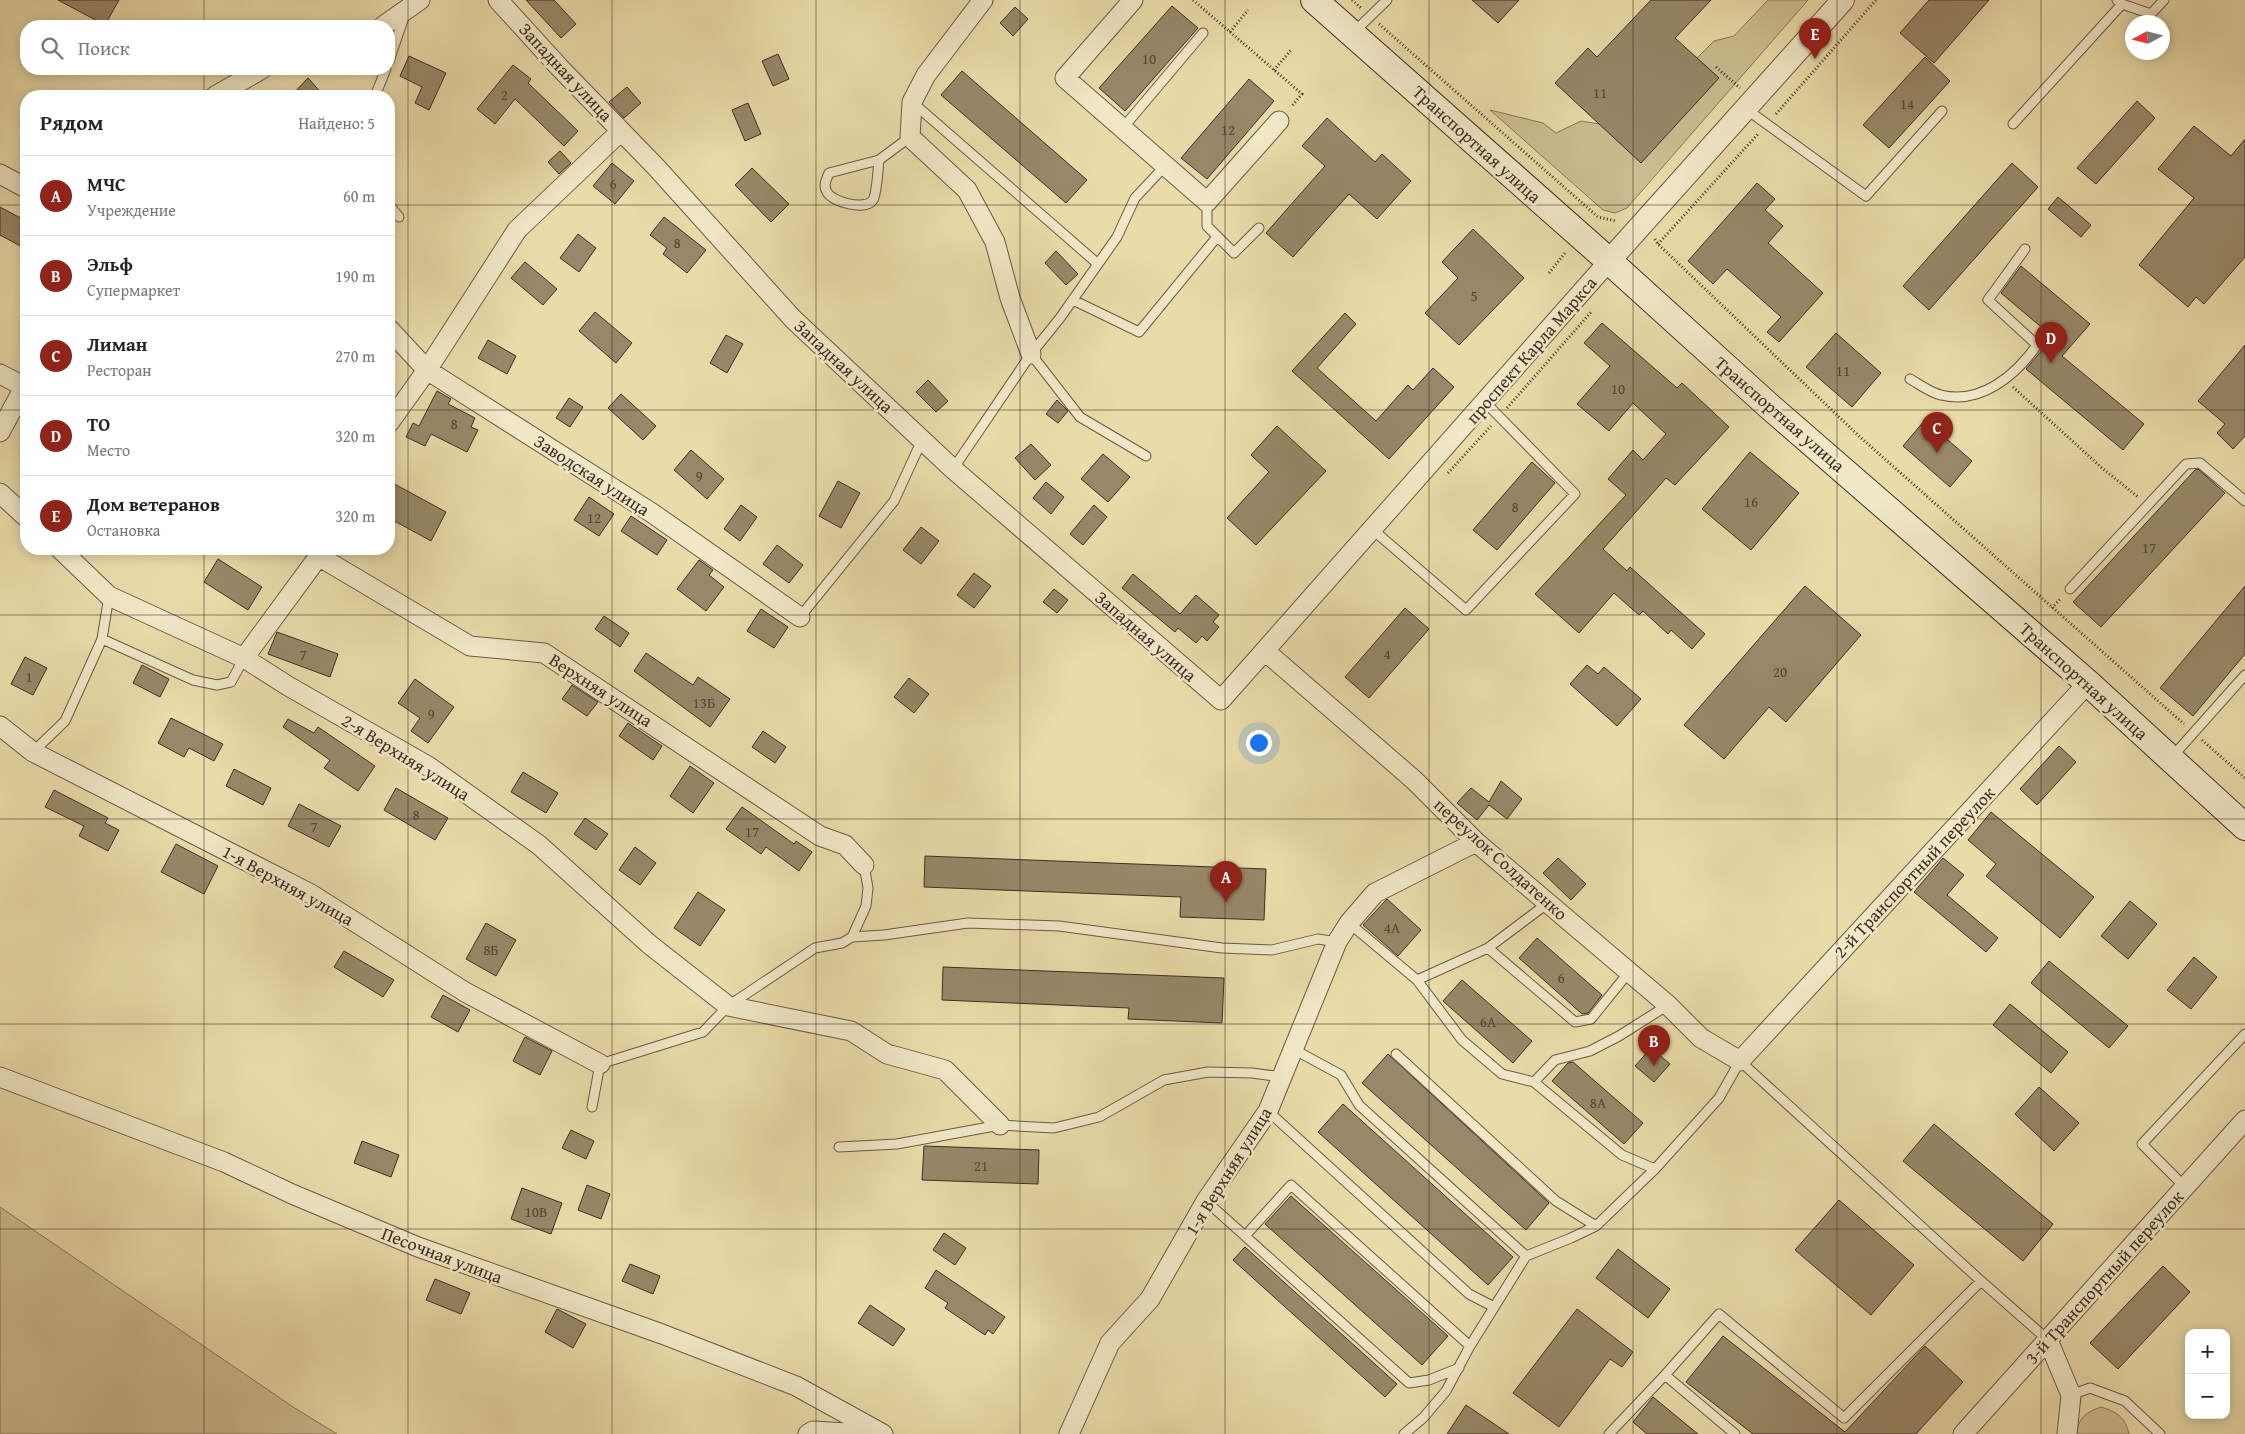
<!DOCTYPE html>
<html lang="ru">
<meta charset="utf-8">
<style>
:root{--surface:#fff;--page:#f6f6f6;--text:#222;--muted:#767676;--line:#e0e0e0;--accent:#8f2418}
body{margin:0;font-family:"Gentium Book Plus",serif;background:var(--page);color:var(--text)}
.controls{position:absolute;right:15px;bottom:15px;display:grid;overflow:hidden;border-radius:10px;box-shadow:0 2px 12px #0003}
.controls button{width:45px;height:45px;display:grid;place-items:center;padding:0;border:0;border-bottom:1px solid var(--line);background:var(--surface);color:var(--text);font:25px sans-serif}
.compass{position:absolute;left:2125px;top:15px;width:45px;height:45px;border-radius:50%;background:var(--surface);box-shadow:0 2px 12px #0003;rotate:263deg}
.you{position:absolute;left:1258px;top:742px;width:18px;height:18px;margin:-12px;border:4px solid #fff;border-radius:50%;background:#1a73e8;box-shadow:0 0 0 8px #1a73e833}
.badge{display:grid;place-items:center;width:32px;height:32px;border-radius:50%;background:var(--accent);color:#fff;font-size:16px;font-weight:700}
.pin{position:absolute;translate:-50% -41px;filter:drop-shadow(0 1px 2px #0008)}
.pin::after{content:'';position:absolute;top:26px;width:18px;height:15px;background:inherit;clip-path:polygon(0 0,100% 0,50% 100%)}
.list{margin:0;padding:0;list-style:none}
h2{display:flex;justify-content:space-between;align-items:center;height:65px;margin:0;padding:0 20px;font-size:21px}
h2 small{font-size:16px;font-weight:400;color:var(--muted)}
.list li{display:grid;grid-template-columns:32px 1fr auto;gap:15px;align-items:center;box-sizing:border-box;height:80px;padding:0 20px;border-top:1px solid var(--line)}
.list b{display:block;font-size:19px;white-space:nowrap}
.list p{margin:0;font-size:16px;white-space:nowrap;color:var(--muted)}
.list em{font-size:16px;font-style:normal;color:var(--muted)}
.icon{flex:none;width:28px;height:28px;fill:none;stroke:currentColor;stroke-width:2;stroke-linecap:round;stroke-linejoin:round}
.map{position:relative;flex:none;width:2245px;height:1434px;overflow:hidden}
.search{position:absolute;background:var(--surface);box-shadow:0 2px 12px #0003;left:20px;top:20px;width:375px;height:55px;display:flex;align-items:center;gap:12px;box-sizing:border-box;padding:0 18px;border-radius:20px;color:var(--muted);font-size:19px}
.panel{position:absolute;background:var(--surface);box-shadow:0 2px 12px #0003;left:20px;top:90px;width:375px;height:465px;border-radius:20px}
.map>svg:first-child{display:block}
</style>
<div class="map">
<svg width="2245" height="1434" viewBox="0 0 2245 1434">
<rect width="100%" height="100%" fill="#eadca9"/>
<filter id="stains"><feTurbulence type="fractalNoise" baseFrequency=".004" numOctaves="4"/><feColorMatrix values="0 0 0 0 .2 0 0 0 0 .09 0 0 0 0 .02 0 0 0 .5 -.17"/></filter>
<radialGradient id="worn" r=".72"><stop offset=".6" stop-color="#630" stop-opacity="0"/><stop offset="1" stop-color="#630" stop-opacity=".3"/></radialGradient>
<!-- green -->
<path fill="#cdbe92" stroke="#86765b" d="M1768,0H1808L1627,208L1615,213L1603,210L1490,110L1543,123L1556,133L1581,121L1599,124L1719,78L1697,58L1714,41L1734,36Z
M0,1207L293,1407L337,1434H0Z
M2101,1407C2117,1412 2125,1417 2129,1434H2075C2079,1418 2086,1412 2101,1407Z"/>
<!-- building -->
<path fill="#988869" stroke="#3f2d24" d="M58,0H119L105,25Z
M526,0H554L576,24L561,38Z
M1472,0H1519L1498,23Z
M1651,0H1711L1675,38L1719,78L1641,163L1555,83L1588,48L1597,57Z
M1929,0H1989L1934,63L1900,33Z
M1172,6L1198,28L1125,111L1099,88Z
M1015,7L1028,19L1013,36L1000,23Z
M778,54L789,79L773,86L762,61Z
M409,56L446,73L429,110L415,103L422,87L400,76Z
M1925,57L1950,81L1889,148L1863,125Z
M513,65L531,79L528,83L578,131L564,146L515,99L495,124L477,109Z
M962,71L1087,180L1066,203L941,95Z
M308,78L324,96H291Z
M1249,79L1274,101L1207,179L1181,158Z
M627,87L641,103L624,118L609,102Z
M2137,101L2155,118L2096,184L2077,168Z
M748,103L761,134L745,141L732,110Z
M1327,118L1375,162L1382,154L1411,181L1377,219L1349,194L1293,257L1266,233L1325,166L1302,146Z
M2194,126L2231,156L2245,139V257L2204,304L2196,297L2188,307L2139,265L2194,198L2158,169Z
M560,151L571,163L559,174L548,162Z
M612,163L634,181L615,204L593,186Z
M2012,163L2038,187L1929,310L1903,286Z
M752,168L789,204L771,222L735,185Z
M1757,183L1775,199L1765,210L1783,226L1768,243L1823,293L1779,342L1767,332L1781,317L1727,269L1713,284L1688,261Z
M2058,197L2091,225L2081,237L2048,209Z
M0,207L26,221V249L0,235Z
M664,217L706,250L687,273L663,254L667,248L650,235Z
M1473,229L1524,278L1459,345L1425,313L1458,278L1442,262Z
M578,234L596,248L579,272L560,258Z
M1056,251L1078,274L1066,285L1045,263Z
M525,262L557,289L543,305L511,278Z
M2021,266L2090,324L2062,356L2144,424L2123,450L2026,369L2053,337L2001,293Z
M595,312L632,343L616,363L579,331Z
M1345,313L1356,324L1317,368L1376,421L1408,385L1413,390L1433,368L1454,387L1389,459L1292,371Z
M1602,323L1677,388L1682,383L1729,427L1675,485L1666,478L1603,549L1627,571L1630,567L1705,634L1692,649L1671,630L1668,634L1643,611L1639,615L1614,593L1579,633L1535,594L1626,495L1608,479L1633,450L1643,460L1666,434L1633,403L1609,431L1577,404L1610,366L1584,343Z
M1836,333L1881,373L1852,407L1806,367Z
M726,335L743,344L727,373L710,363Z
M488,340L516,356L507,374L478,358Z
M2245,345V436L2233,449L2217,433L2225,424L2198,401Z
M928,380L948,401L936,412L916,392Z
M437,391L451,399L448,404L475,418L471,427L478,430L467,452L431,434L425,446L406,437L413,423L419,426Z
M621,394L656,426L643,440L608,408Z
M569,398L583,407L570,427L556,418Z
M1057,400L1068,411L1058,423L1046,414Z
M1925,420L1972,461L1950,487L1903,446Z
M1277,426L1326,471L1256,545L1227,518L1269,472L1251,455Z
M1031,444L1051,465L1035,480L1015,458Z
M691,450L724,479L707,499L674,470Z
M1750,452L1799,493L1751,550L1702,509Z
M1103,454L1130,477L1108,502L1081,479Z
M1532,462L1555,483L1497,550L1473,530Z
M2198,469L2225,493L2101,627L2073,602L2195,470Z
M389,481L446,512L431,541L389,518Z
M838,481L860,493L841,528L819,516Z
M1046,482L1064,497L1051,514L1033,498Z
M589,497L614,514L599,536L574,520Z
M741,505L757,517L740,541L724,529Z
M1094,505L1107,517L1083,545L1070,534Z
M631,516L667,540L657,555L621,531Z
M921,527L939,541L921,564L903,550Z
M777,545L803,565L789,583L763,564Z
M218,559L262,587L248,610L204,582Z
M699,560L713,570L709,575L724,587L706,611L677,589Z
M974,573L991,586L974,608L957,595Z
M1133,574L1180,614L1196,595L1219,615L1213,622L1219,627L1207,641L1202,636L1196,643L1178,628L1175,632L1122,588Z
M1805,586L1861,635L1786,722L1769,707L1724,759L1684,725Z
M2245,586V654L2193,716L2160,688Z
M1054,589L1068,600L1057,613L1043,602Z
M1405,608L1429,629L1369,698L1345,677Z
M761,609L788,627L774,648L747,631Z
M604,616L629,633L620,647L595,629Z
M277,632L338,654L330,677L268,654Z
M646,653L693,685L698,677L730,699L710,727L634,671Z
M25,657L47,668L33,695L11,684Z
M142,665L169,679L160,697L133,683Z
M1587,665L1598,674L1604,667L1641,699L1617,726L1570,684Z
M909,678L929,694L914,713L894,697Z
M415,679L454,707L428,743L411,731L420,718L398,703Z
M572,685L598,702L587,716L562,699Z
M171,718L223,744L214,761L189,748L184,757L158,743Z
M288,719L314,733L318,727L375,766L358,791L324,768L330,760L283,727Z
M628,723L662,746L653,760L619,736Z
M763,731L786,747L775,763L752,747Z
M2059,746L2076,762L2037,805L2020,789Z
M690,766L714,783L693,813L670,796Z
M234,769L271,788L263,805L226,786Z
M523,772L558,793L546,813L511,792Z
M1501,781L1522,799L1507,819L1489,805L1477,820L1457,803L1471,788L1489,802Z
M396,788L448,818L435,840L384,810Z
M54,790L108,818L105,823L119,830L108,851L79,836L84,826L45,807Z
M299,804L341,826L329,847L288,826Z
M742,807L794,844L796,841L812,852L799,871L766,847L761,854L726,829Z
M1991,812L2094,897L2060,938L1986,876L1996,864L1968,840Z
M585,818L608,834L596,850L574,834Z
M176,844L218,866L204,894L161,872Z
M635,847L656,863L640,885L619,870Z
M925,856L1266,869L1264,920L1180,917L1181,897L924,887Z
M1558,858L1586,884L1571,900L1543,873Z
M1943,858L1964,875L1947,895L1998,938L1986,952L1914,892Z
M698,892L725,910L700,946L674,928Z
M1387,899L1421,930L1398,956L1363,925Z
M2130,901L2157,924L2128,959L2101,936Z
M486,923L516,940L496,976L466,959Z
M1537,938L1602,995L1588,1013L1582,1014L1519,958Z
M344,951L394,980L383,997L334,967Z
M2194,957L2217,977L2191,1009L2167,990Z
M2049,961L2128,1026L2109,1048L2031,983Z
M943,967L1224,978L1222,1023L1128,1019L1129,1008L942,1000Z
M1462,980L1532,1041L1513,1063L1443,1001Z
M443,995L470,1010L458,1032L431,1017Z
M2010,1004L2068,1052L2051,1073L1993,1025Z
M525,1037L552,1051L540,1075L513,1061Z
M1651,1048L1670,1064L1654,1082L1635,1066Z
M1388,1054L1549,1203L1526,1230L1362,1083Z
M1573,1062L1643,1123L1624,1144L1552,1081L1568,1063Z
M2039,1087L2079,1123L2054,1151L2015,1114Z
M1343,1104L1513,1257L1488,1285L1318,1132Z
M1934,1124L2053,1224L2023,1261L1903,1161Z
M571,1130L594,1141L586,1159L562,1148Z
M362,1141L399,1155L391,1177L354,1163Z
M924,1146L1039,1150L1038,1184L922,1180Z
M587,1185L610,1194L601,1219L578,1210Z
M522,1188L562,1203L551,1234L511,1219Z
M1291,1196L1448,1336L1422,1365L1265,1224Z
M1839,1200L1914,1265L1871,1315L1795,1250Z
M944,1233L966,1248L955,1265L933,1250Z
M1245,1247L1397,1384L1385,1397L1233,1260Z
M1618,1249L1670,1289L1648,1318L1596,1278Z
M630,1264L660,1276L653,1294L622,1281Z
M2163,1266L2190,1292L2118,1369L2090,1343Z
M936,1270L1005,1317L993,1334L988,1330L985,1335L945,1308L948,1303L925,1288Z
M435,1279L470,1293L461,1314L426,1300Z
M870,1305L905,1329L893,1346L858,1323Z
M557,1309L586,1324L573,1348L545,1332Z
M1577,1309L1633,1352L1622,1367L1610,1359L1559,1427L1513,1393Z
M1723,1336L1845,1432L1925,1346L1963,1382L1916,1434H1753L1686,1382Z
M1653,1397L1698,1434H1647L1633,1422Z
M1466,1405L1509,1434H1447Z"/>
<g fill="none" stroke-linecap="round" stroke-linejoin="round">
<defs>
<path id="service" d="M2122,4L2151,14L2164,0
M1354,32L1387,0
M389,61L405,14
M375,96L386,69
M912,102L1098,264
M1746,109L1866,196L1942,111
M2013,124L2122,4L2117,0
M1122,129L1203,33
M879,160C878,169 877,193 873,200C865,211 832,202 827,192C823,186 826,180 829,173L879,160L910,137
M1207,202V226L1234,253L1259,228
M389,205L399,217
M1073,300L1139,332L1217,237
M1031,354L1080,417L1146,456
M1910,379C1919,384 1931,393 1941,395C1981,405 2016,375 2037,345L1988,300L2025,249
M953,469L1031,354L1060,318L1117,237L1135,198L1165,166
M1372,529L1466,610L1575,494L1485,402
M2070,589L2186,464L2200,463L2245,501
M800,617L894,501L922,440
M102,639L193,680L217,685L231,682L244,658
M33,752L65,721L102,639L109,596
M2172,757L2245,675
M1349,923L1417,980L1462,1040L1502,1074L1534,1082L1622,1155L1655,1169
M852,937L884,935L968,923L1059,926L1222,948L1272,950L1318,939L1337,942
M1488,948L1575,1022L1591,1019L1629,972
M1417,980L1488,948L1548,903
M1293,1049L1341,1075L1359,1105L1526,1256
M1396,1054L1556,1201L1596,1226
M1534,1082L1555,1060L1590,1051L1619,1036L1668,1005
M592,1107L600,1064L703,1032L728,1006L815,948L842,943L852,937L866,906L868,888L864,865
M1268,1111L1469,1294L1494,1307
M839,1147L897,1144L1000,1125L1054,1128L1099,1117L1164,1080L1208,1072L1252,1073L1282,1077
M2185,1187L2142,1144L2245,1034
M1206,1201L1409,1383L1429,1380L1459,1368
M1245,1236L1291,1185L1470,1346
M1665,1375L1719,1314L1844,1418L1981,1281L2048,1340
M2071,1395L2090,1388L2125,1401L2160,1434
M1404,1434L1423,1418L1446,1391L1470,1346L1526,1256L1571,1238L1596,1226L1655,1169L1719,1098L1740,1061L1981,1281
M1609,1434L1665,1375L1735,1434"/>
<path id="minor" d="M498,0L559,67L656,167L793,319L953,469L1221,700L1609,261
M983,0L926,75L912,102L910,137L967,190L995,242L1010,298L1031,354
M1133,0L1065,78L1207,202L1279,121
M383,26L420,0
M215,96L262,69
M0,174L26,188
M389,329L427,370L652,513L800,617
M0,374L25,387
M389,423L427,370L517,230L621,131
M0,432L26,384
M0,493L26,517
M60,549L109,596L244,658L288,686L428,766L539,845L649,944L728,1006L851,1031L887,1054L945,1070L1000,1125
M320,557L470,646L544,653L820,836L845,845L864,865
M1265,651L1414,780L1476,842L1668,1005L1701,1038L1740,1061L2088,683
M244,658L324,549
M0,726L33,752L311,894L465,992L600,1064
M0,1077L224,1162L292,1194L418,1247L662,1334L796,1386L883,1434
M2048,1340L2071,1395L2067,1434
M808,1434L813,1431L863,1434
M1069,1434L1110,1343L1150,1299L1206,1201L1268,1111L1337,942L1349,923L1375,893L1476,842
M1963,1434L2245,1120"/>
<path id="tertiary" d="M1609,261L1843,0"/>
<path id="secondary" d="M1314,0L1609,261L1769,406L2088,683L2245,827"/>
</defs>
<!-- service casing -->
<use href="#service" stroke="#6a5945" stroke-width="11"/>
<!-- minor casing -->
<use href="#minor" stroke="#6a5945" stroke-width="21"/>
<!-- tertiary casing -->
<use href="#tertiary" stroke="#6a5945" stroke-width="24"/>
<!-- secondary casing -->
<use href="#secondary" stroke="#3f2d24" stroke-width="28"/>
<!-- path -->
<path stroke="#3f2d24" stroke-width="3" stroke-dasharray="1 2.5" stroke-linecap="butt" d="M1193,0L1302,94L1291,107
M1352,0L1361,8
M1379,24L1598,217L1616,221
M1230,32L1248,10
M1716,67L1740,88
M1274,70L1292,49
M1776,114L1876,0
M1655,239L1658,244L1860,437L2184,724
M1658,244L1758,134
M1549,273L1565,253
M2013,387L2102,468L2138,497
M1507,408L1592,311
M1448,473L1491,426
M2052,608L2061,598
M2202,740L2245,778"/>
<!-- service -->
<use href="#service" stroke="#f1e8c7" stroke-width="9"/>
<!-- minor -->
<use href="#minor" stroke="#f1e8c7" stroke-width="19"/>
<!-- tertiary -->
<use href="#tertiary" stroke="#f1e8c7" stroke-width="22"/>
<!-- secondary -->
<use href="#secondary" stroke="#f1e8c7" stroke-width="26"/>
</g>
<!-- grid -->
<path fill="none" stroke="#3f2d24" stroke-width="1" stroke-opacity="0.55" d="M204,0V26M408,0V1434M612,0V1434M816,0V1434M1020,0V1434M1225,0V1434M1429,0V1434M1633,0V1434M1837,0V1434M2041,0V1434M204,69V96M0,205H26M389,205H2245M0,410H26M389,410H2245M204,549V1434M0,615H2245M0,819H2245M0,1024H2245M0,1229H2245"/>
<g text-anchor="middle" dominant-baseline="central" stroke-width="5" stroke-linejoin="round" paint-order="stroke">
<!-- number labels -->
<g font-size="15" fill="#554435">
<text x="1149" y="58">10</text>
<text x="1600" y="92">11</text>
<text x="504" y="94">2</text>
<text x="1907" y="103">14</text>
<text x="1228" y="129">12</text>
<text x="613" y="183">6</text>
<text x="677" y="242">8</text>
<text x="1474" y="295">5</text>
<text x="1843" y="370">11</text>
<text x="1618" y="388">10</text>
<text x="454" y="423">8</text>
<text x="699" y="475">9</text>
<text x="1751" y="501">16</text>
<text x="1515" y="506">8</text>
<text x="594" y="517">12</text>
<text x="2149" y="547">17</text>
<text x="1387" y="653">4</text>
<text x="303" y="654">7</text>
<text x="1780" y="671">20</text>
<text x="29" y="676">1</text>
<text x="704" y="702">13Б</text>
<text x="431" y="713">9</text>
<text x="416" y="814">8</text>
<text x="314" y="826">7</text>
<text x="752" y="831">17</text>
<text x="1392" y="927">4А</text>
<text x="491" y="949">8Б</text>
<text x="1561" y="977">6</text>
<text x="1488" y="1021">6А</text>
<text x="1598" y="1102">8А</text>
<text x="981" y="1165">21</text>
<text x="536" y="1211">10В</text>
</g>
<!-- street labels -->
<g font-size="18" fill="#3f2d24" stroke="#f1e8c7">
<text transform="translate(566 72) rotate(47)">Западная улица</text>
<text transform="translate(1477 144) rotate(42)">Транспортная улица</text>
<text transform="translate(1531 350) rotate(-49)">проспект Карла Маркса</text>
<text transform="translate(844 366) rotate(43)">Западная улица</text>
<text transform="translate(1780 414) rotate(41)">Транспортная улица</text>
<text transform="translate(592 475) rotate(33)">Заводская улица</text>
<text transform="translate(1146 636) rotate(41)">Западная улица</text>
<text transform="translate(2084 681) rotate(42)">Транспортная улица</text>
<text transform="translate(601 690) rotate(33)">Верхняя улица</text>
<text transform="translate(406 757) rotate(32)">2-я Верхняя улица</text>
<text transform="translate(1501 859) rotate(42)">переулок Солдатенко</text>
<text transform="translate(1914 872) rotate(-47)">2-й Транспортный переулок</text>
<text transform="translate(288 885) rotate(29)">1-я Верхняя улица</text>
<text transform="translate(1228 1171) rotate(-58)">1-я Верхняя улица</text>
<text transform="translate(442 1255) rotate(21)">Песочная улица</text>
<text transform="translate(2104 1277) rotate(-48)">3-й Транспортный переулок</text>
</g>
</g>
<rect width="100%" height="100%" filter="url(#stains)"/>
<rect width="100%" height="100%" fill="url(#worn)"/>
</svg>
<div class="controls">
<button>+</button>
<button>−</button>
</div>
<svg class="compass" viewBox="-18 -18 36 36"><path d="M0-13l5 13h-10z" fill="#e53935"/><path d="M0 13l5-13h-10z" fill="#767676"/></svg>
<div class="you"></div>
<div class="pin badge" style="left:1226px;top:902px">A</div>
<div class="pin badge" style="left:1654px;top:1066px">B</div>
<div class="pin badge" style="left:1937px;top:453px">C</div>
<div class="pin badge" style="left:2051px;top:363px">D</div>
<div class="pin badge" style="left:1815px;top:59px">E</div>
<div class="search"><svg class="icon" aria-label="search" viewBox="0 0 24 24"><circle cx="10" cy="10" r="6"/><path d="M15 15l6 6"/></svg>Поиск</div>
<section class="panel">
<h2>Рядом<small>Найдено: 5</small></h2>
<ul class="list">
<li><span class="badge">A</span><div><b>МЧС</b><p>Учреждение</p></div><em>60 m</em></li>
<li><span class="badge">B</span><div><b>Эльф</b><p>Супермаркет</p></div><em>190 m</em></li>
<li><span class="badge">C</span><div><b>Лиман</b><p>Ресторан</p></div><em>270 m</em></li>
<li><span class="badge">D</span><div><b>ТО</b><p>Место</p></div><em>320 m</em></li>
<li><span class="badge">E</span><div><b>Дом ветеранов</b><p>Остановка</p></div><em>320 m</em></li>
</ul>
</section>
</div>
